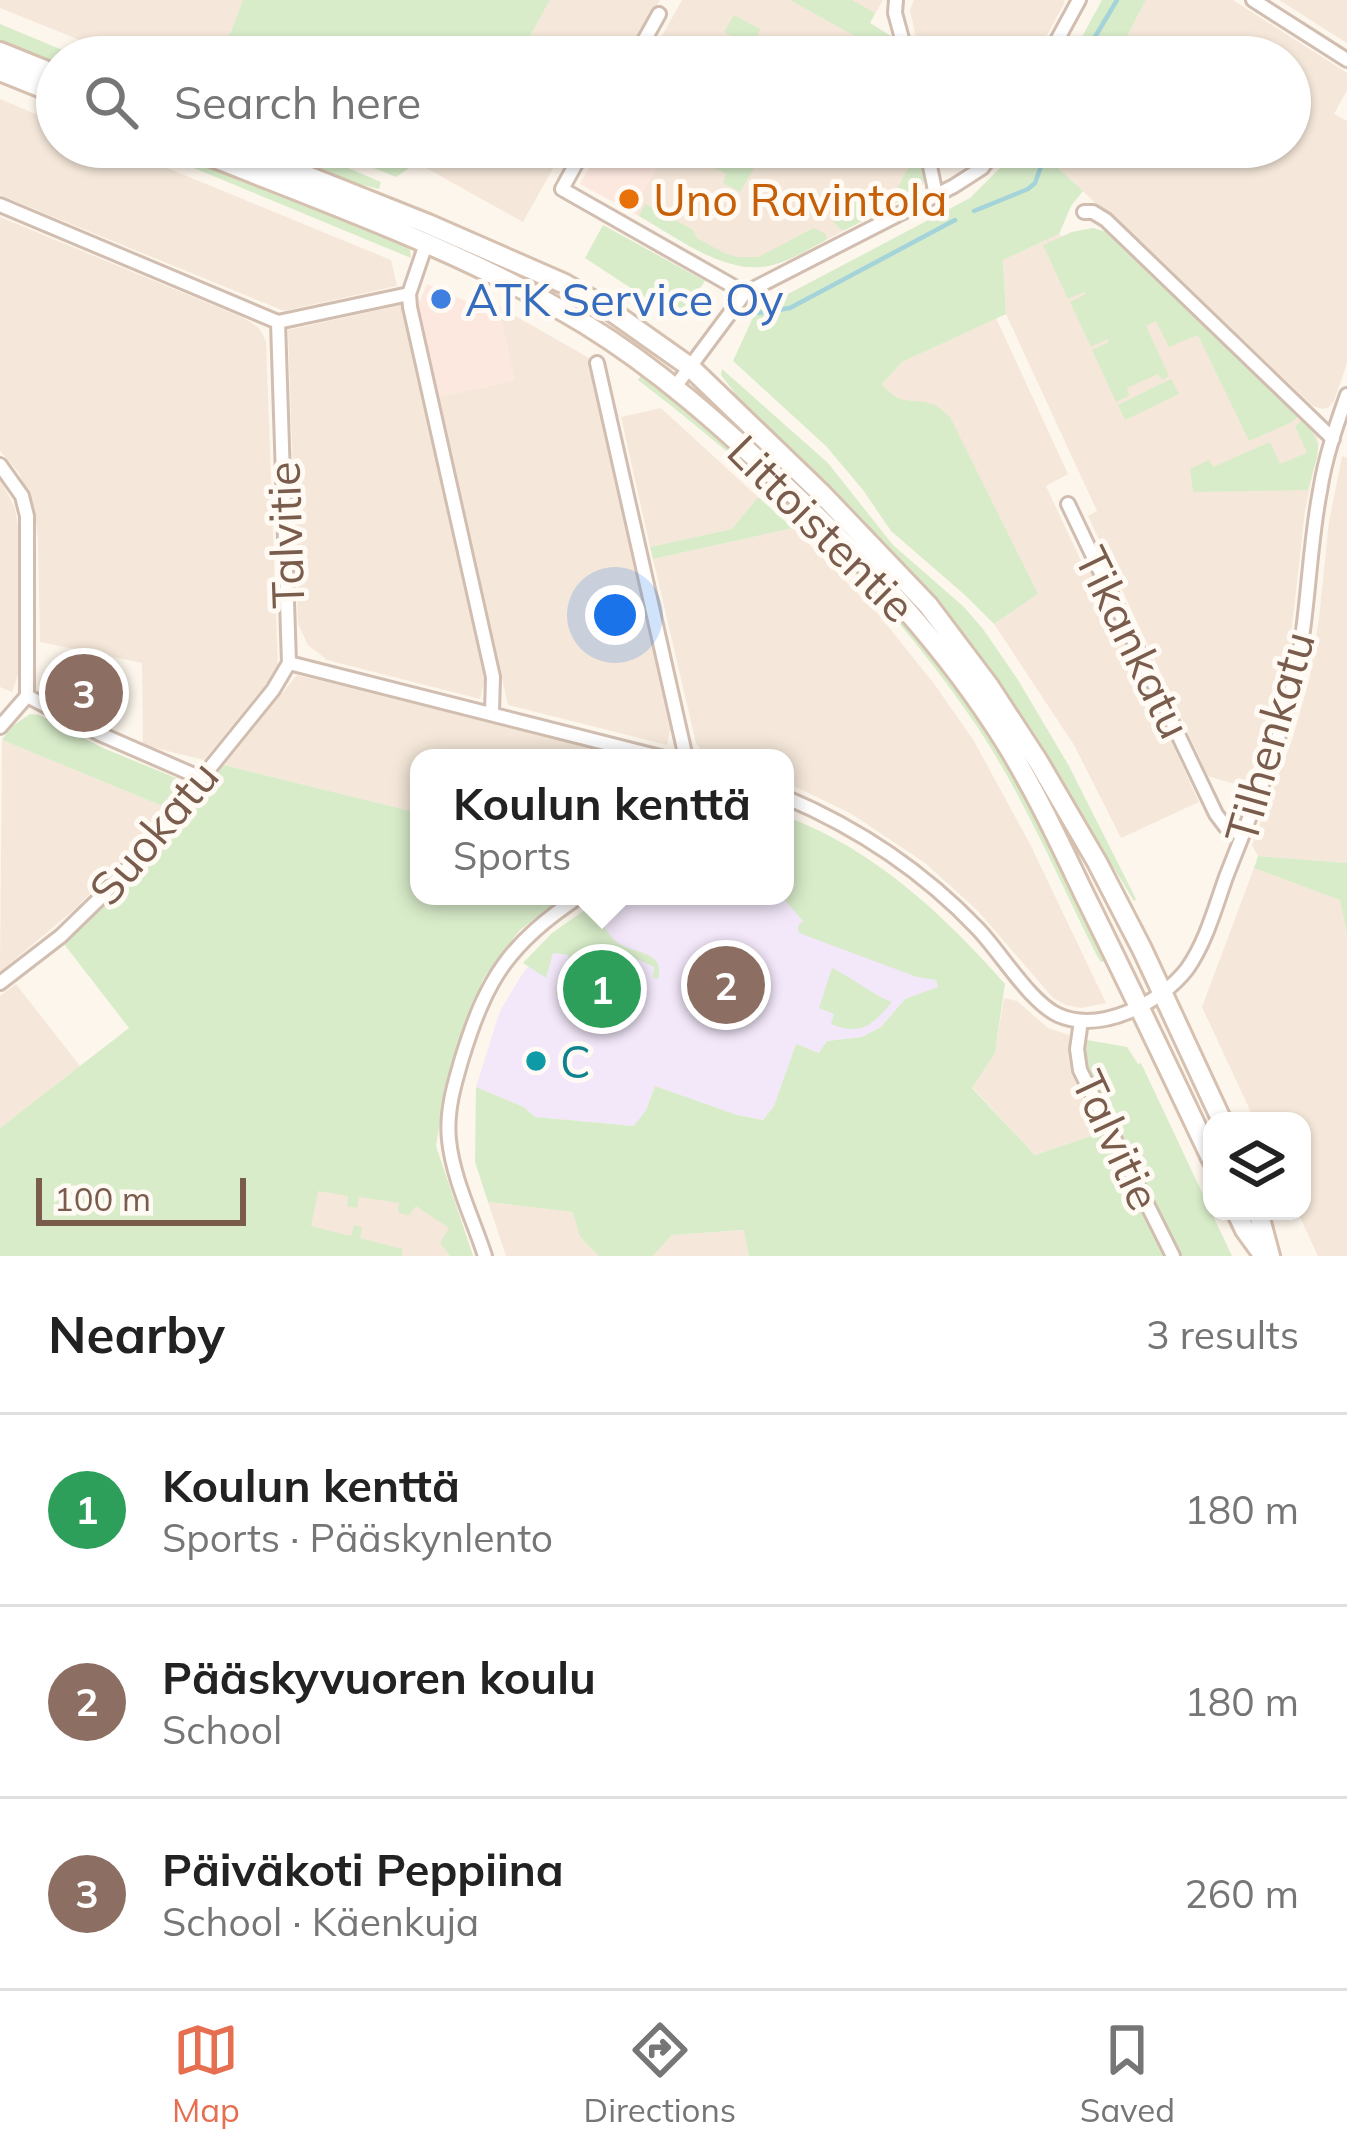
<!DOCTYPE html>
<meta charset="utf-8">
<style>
:root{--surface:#fff;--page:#f2f2f2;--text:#222;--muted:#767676;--line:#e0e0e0;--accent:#e76f51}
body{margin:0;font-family:Mulish,sans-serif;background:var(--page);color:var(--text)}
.controls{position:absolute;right:36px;bottom:36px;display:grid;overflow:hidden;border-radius:24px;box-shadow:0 3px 9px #0004}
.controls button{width:108px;height:108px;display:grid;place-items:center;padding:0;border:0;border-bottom:3px solid var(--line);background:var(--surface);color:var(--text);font:60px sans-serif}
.scale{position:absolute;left:36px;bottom:30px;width:210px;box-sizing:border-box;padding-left:12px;border:6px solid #7a5c4d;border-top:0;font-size:33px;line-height:42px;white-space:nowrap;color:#7a5c4d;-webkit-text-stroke:9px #fffaf3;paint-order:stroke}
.you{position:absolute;left:615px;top:615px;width:42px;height:42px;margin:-30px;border:9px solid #fff;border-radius:50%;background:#1a73e8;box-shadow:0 0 0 18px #1a73e833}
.badge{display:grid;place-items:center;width:78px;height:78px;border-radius:50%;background:var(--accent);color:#fff;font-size:39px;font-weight:700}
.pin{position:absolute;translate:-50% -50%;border:6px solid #fff;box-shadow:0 3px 12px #0006}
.popup{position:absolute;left:410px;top:749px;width:384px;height:156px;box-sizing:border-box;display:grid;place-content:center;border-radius:24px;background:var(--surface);filter:drop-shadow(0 3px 9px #0005);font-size:39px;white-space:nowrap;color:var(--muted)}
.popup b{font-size:45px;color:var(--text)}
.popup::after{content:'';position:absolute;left:50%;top:100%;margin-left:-24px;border:24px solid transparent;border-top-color:var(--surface)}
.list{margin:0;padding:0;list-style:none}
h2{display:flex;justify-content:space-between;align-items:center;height:156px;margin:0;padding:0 48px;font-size:51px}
h2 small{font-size:39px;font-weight:400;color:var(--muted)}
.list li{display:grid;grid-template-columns:78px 1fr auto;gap:36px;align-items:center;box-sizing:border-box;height:192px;padding:0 48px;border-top:3px solid var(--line)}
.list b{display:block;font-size:45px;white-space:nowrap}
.list p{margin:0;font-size:39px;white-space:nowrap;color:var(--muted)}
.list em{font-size:39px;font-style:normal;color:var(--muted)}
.icon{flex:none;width:66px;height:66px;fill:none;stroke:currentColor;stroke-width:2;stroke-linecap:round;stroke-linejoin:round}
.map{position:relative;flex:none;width:1347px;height:1256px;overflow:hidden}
.search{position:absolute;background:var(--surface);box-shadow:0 3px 9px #0004;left:36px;right:36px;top:36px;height:132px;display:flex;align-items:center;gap:30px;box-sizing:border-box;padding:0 42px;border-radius:66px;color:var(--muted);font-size:45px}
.sheet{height:732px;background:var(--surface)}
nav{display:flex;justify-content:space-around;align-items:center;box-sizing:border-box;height:168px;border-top:3px solid var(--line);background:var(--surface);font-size:33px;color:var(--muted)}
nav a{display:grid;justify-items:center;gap:6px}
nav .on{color:var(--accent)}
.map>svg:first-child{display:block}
</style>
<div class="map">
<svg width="1347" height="1256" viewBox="0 0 1347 1256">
<rect width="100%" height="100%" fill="#fdf6ec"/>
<!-- residential -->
<path fill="#f5e8da" d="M0,0H243L221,57H122L0,8Z
M550,0H660L629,57L618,51L614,57H564L529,38Z
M682,0H883L870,23L894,38L899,57H650Z
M914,0H1064L1065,2L1035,57H920L910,10Z
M1146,0H1233L1347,73V90L1334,114L1347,121V363L1334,401L1328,408L1322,409L1313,406L1058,168L1069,147H1290V57H1116Z
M1279,0H1347V43Z
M0,99L57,123V147H116L391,260L397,286L284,311L0,195Z
M426,147H565L523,222L417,163Z
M668,147H918L925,181L917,192L792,258L763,267H743L713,257L632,212Z
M0,217L244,318L259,328L266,341L278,669L204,760L143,745L142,663L40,642L38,540L35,513L19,473L0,451Z
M1059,234L1070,241L1108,240L1317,435L1319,444L1305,511L1290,644L1270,725L1250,779L1241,786L1208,776L1088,516L1097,511L1006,314L1003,260Z
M401,305L485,680L480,699L327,660L308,645L298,624L288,330Z
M498,306L589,358L671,726L667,745L508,705L439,397L514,380Z
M996,318L1068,474L1046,486L1082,563L1088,561L1199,802L1121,838L1074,745L994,624L1038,594L904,402L891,396L882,384L902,362Z
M661,408L758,497L732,529L650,547L621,417Z
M1342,456L1347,458V863L1258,856L1252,845L1292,740L1309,681L1319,618L1329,521Z
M0,479L15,508L20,540L21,651L19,672L12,692L0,687Z
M793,528L879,615L935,685L974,741L1030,844L1106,1003L1081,1008L1066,1005L1053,998L978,911L925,863L850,813L785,782V758H715L702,751L696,743L653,559Z
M297,675L633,758H419V813L224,765Z
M2,740L165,807L122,860L75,909L0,972Z
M1254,868L1341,900L1347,934V1256H1318L1297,1211H1302V1121H1255L1202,1007Z
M16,984L80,1066L0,1128V996Z
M1004,998L1017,1001L1048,1028L1069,1035L1070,1058L1103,1132L1035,1155L972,1087L995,1053Z
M294,1185L454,1198L473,1256H290Z
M488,1202L574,1212L580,1237L599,1256H506Z
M745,1230L749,1256H653L672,1235Z"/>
<!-- commercial -->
<path fill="#fde8e0" d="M601,147H668L632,212L580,184Z
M427,284L484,309L498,306L514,380L439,397L418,305Z"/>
<!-- education -->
<path fill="#f3e8fa" d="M622,896H785L936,980L939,987L905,999L881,1027L862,1037L827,1041L820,1053L796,1045L774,1106L763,1120L737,1115L655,1086L646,1110L635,1126L534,1117L524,1107L476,1087L500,1011L521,976L533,960L578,921Z"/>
<!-- green -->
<path fill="#d8ecc9" d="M243,0H550L529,38L508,54L485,41L476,57H221Z
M790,0H852L875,13L870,23L894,38L899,57H893Z
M1102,0H1146L1116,57H1071Z
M734,15L760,29L758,35L763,43L755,57H735L743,43L724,32Z
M0,24L79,57H57V66L0,44Z
M143,147H166L405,246L410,250L411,258Z
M255,147H299L381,182L379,189L328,176Z
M322,147H426L417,163L396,177Z
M667,147H686L684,151L692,156L698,147H766L740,192L723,183L726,174L694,156L688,165L664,151Z
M878,147H918L925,176L921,189L892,205L893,196L910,165Z
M1021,147H1069L1058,168L1083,191L1071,206L1059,234L1003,260L1006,314L902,362L882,384C900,407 909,397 932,404C939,406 944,412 950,417L1038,594L994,624L965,595L891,531L863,490L826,446L733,361L756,311L970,198Z
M847,192L878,209L880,212L845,230L840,229L831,219Z
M645,204L693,230L697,238L724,253L738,257H758L814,228L826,234V240C809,249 792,260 773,265C726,277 678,238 639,216Z
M603,225L705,281L678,319L585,258Z
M1093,228L1111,233L1299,415L1292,422L1249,441L1199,337L1195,336L1169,347L1156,321L1146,326L1169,376L1162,380L1158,374L1127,388L1129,396L1116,402L1092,350L1109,342L1107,339L1091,347L1070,302L1086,294L1084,292L1068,299L1043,245L1072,232Z
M722,369L828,463L893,545L964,607L983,629L1018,680L1069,766L1136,899L1134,901L1055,772L938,604L835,495L744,405L721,375Z
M643,373L698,415L862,571L959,687L1013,770L1107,961L1101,962L1097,956C1059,880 1025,799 978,728C888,593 767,478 638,380Z
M1171,379L1179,394L1125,420L1118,405Z
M1302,421C1329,446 1315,457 1308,490L1193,492L1190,469L1209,460L1213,467L1270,442L1280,464L1307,453L1295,426Z
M758,497L793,528L653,559L650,547L732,529Z
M30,714L39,715L103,748L176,778L179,791L165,807L2,740L11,727Z
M224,765L419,813V896H563L519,931L483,979L447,1079L436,1146L473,1256H450L440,1243L449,1228L416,1206L408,1216L398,1212L399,1203L359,1197L357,1208L347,1206L348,1196L318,1191L311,1226L351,1236L354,1225L362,1227L360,1238L402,1249V1256H0V1128L129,1028L64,944L109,901Z
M785,816C875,850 942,913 1005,984L995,1053L972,1088L1035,1155L1103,1132L1165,1256H749L744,1230L672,1235L653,1256H599L580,1237L573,1212L488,1202L475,1162L476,1087L524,1107L535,1117L634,1126L646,1110L655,1086L737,1115L763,1120L774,1106L796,1044L819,1053L827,1041L862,1037L881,1027L905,999L938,987L936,980L917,977L799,933L798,926L803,921L781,896H785Z
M1258,856L1347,863V934L1340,900L1254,868Z
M589,907C601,916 603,928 613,939C628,955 667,948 658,979L653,978L654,967L627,954L614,966L579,958L647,983L635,1021L556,995L569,955L553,953L546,978L523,963L552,933Z
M832,968C853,978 871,994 892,1002C872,1026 861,1036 831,1024L834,1014L819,1008Z
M1087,1040L1127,1047L1138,1064L1141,1063L1232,1256H1179L1086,1067L1083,1057Z"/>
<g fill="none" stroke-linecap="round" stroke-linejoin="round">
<!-- stream -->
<path stroke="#a5d3da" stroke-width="4.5" d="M1083,57L1117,0
M974,211L1028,189L1035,183L1048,147
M758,313L790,308L955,220"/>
<defs>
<path id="minor" d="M896,0L895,13L907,57
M1253,0L1347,60
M635,57L659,14
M1048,57L1079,0
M585,147L562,189L745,293
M926,147L936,195
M0,205L278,322L289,663
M1084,212H1093L1106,220L1333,439
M426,244L409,294L410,307L493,677L492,712
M278,322L409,294
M597,363L686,758
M675,387L745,293L954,186L982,168L997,147
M0,465L22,496L27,516V696L0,727
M1068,504L1216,814L1225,826L1242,835
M289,663L664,758
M27,696L100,734L201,778
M785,797C858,828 923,871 978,929C1001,953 1030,1002 1058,1015C1100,1034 1161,1003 1187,969C1206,942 1215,908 1226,877C1251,813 1279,747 1294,680C1309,617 1308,553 1320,491C1325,458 1336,426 1347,395
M0,983L61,936L101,897L137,858L273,690L289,663
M1081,1021L1077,1049L1080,1070L1173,1256
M485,1256C473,1219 453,1179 449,1140C446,1112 454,1085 462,1058C487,977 509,944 580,896"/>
<path id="secondary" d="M0,52L57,75
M0,71L57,94
M187,147C321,201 461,249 585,324C658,369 721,425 783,484C867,563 946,646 1007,745C1037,794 1061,846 1086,898C1129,985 1171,1073 1212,1160
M235,147L428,224L565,284L608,309L690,367L822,494L928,605L989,686L1038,761L1097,862L1142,949L1222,1121
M1236,1211L1245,1230L1264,1256
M1258,1211L1270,1256"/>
</defs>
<!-- minor casing -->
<use href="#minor" stroke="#d1beb0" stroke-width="18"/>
<!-- secondary casing -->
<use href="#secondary" stroke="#d6c0b0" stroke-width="24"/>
<!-- minor -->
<use href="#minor" stroke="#fff" stroke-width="12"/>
<!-- secondary -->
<use href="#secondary" stroke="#fff" stroke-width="18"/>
</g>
<!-- markers -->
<circle fill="#e8710a" stroke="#fffaf3" stroke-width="4.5" cx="629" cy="199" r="12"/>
<circle fill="#3f7fe0" stroke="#fffaf3" stroke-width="4.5" cx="441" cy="299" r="12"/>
<circle fill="#0f9aa8" stroke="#fffaf3" stroke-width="4.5" cx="536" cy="1061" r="12"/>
<g text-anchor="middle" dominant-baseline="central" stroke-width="10" stroke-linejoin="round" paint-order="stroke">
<!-- food labels -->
<g font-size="45" fill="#c56008" stroke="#fffaf3" text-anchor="start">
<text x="653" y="199">Uno Ravintola</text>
</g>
<!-- shop labels -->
<g font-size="45" fill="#366cbe" stroke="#fffaf3" text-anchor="start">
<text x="465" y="299">ATK Service Oy</text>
</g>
<!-- street labels -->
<g font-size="45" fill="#7a5c4d" stroke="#fffaf3">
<text transform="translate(822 528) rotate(45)">Littoistentie</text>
<text transform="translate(285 535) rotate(-92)">Talvitie</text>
<text transform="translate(1134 642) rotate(64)">Tikankatu</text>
<text transform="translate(1269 737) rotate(-74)">Tilhenkatu</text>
<text transform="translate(153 832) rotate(-50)">Suokatu</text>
<text transform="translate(1117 1140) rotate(65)">Talvitie</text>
</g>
<!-- culture labels -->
<g font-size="45" fill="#0d838f" stroke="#fffaf3" text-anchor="start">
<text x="560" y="1061">C</text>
</g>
</g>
</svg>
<div class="controls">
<button><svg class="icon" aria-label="layers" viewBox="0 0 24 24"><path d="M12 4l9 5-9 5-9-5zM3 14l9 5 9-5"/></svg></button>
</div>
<div class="scale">100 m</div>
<div class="you"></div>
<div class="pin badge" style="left:602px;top:989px;background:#2e9e5b">1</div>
<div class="popup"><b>Koulun kenttä</b>Sports</div>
<div class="pin badge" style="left:726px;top:985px;background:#8d6e63">2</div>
<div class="pin badge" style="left:84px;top:693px;background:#8d6e63">3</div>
<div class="search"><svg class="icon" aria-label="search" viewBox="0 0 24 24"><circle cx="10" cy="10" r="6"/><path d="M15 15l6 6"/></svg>Search here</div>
</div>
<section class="sheet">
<h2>Nearby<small>3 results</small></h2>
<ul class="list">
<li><span class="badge" style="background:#2e9e5b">1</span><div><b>Koulun kenttä</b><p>Sports · Pääskynlento</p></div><em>180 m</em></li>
<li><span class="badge" style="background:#8d6e63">2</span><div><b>Pääskyvuoren koulu</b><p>School</p></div><em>180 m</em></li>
<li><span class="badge" style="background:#8d6e63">3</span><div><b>Päiväkoti Peppiina</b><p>School · Käenkuja</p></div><em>260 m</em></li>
</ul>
</section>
<nav>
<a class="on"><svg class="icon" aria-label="map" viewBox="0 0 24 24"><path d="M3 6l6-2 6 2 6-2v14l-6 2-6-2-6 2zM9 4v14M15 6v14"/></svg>Map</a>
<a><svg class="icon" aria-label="directions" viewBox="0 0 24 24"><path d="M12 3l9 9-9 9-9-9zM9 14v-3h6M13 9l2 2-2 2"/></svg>Directions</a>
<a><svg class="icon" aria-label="saved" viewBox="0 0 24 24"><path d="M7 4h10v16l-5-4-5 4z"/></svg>Saved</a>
</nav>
